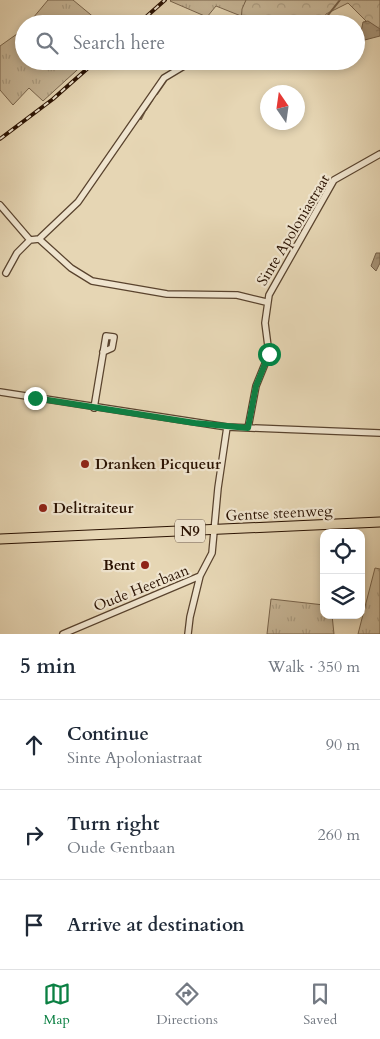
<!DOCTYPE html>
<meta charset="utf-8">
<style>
:root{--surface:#fff;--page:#f2f2f3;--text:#1f2937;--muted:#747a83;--line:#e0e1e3;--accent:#0b8043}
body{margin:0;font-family:Cardo,serif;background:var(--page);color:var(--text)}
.controls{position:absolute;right:15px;bottom:15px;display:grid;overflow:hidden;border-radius:10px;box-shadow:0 2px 8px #0003}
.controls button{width:45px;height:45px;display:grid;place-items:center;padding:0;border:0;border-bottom:1px solid var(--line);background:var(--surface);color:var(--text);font:25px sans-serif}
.compass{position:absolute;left:260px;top:85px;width:45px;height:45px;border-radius:50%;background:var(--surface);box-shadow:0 2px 8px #0003;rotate:347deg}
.stop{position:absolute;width:15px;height:15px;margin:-11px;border:4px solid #0b8043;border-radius:50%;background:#fff}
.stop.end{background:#0b8043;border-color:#fff;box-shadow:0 1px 5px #0008}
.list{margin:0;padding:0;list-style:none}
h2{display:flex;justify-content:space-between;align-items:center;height:65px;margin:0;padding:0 20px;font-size:21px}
h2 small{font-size:16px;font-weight:400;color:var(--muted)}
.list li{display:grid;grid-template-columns:32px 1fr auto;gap:15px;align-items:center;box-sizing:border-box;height:90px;padding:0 20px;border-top:1px solid var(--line)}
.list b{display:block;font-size:19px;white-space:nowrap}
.list p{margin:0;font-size:16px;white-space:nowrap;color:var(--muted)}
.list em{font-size:16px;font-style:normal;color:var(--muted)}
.icon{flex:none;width:28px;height:28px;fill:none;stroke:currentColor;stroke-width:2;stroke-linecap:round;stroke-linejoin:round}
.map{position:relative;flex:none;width:380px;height:634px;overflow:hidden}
.search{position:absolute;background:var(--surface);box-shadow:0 2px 8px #0003;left:15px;right:15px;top:15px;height:55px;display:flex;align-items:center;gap:12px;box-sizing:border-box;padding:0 18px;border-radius:28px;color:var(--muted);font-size:19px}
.sheet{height:335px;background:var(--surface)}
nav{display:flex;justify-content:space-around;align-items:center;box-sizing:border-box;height:70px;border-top:1px solid var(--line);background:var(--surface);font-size:14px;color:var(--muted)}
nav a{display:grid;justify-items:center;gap:2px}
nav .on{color:var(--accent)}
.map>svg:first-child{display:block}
</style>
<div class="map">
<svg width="380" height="634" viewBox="0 0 380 634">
<defs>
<pattern id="grass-tufts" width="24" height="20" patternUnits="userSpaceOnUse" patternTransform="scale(1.25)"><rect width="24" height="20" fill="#c6b596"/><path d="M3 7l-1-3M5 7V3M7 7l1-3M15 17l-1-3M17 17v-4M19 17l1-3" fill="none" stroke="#aa9b80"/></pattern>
<pattern id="forest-crowns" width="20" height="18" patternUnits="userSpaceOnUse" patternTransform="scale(1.25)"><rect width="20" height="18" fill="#c6b596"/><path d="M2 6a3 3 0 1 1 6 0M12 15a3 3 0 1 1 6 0" fill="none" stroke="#aa9b80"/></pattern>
<pattern id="water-ripples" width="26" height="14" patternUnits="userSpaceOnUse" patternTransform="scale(1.25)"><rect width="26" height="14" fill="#a69377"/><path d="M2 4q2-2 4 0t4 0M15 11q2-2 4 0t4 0" fill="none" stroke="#87775f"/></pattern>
</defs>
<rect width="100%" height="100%" fill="#e6d6b4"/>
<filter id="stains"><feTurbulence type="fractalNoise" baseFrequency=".004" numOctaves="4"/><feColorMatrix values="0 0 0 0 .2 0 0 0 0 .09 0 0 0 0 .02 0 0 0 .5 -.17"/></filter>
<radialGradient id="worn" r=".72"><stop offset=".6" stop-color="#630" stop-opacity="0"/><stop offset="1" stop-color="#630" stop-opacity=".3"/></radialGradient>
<!-- grass -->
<path fill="url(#grass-tufts)" stroke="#78644c" d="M48,0H73L102,24H28Z
M171,0H246L241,16L216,6L207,17L170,1Z
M24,29V61H87L43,101L29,88L13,105L0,90V46Z
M375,568L380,569V634H358Z
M271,599L324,605V615H332L334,634H267Z"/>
<!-- forest -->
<path fill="url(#forest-crowns)" stroke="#78644c" d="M246,0H380V35L348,3L326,14L323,24H241L242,9Z"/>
<!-- water -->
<path fill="url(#water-ripples)" stroke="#745f48" d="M368,21L380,29V36L357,42V37L361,32L363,22Z
M376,253H380V263L376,271L371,266Z"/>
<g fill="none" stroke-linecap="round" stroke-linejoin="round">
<!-- stream -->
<path stroke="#745f48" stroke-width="2" d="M321,24L340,0
M214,64L220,61
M186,68L196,65
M157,94L166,81
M146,110L153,99
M141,119L145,111"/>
<defs>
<path id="minor" d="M0,205L30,240L39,239
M39,239L78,202L164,78L189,63L214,61
M39,239L71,268L92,281L167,294L237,295L266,302
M6,273L17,253L30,240
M0,392L227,427L380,433
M94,408L106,336L114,337L112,348L103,352
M248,428L256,386L269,354L265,323L269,295L334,180L380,154
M63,634L200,576
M188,634L190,617L200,576L212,553L218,488L227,427"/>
<path id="primary" d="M0,539L380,522"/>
</defs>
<!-- minor casing -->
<use href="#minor" stroke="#59432e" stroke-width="8"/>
<!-- primary casing -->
<use href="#primary" stroke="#2a1202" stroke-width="11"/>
<!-- minor -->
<use href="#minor" stroke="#efe4ce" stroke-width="5.5"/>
<!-- primary -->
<use href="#primary" stroke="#e6d6b4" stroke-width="9"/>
<defs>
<path id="rail" d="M138,24L165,0
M0,139L53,99L96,61"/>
</defs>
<!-- rail casing -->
<use href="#rail" stroke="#2a1202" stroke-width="4"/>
<!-- rail -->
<use href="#rail" stroke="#efe4ce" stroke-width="2" stroke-dasharray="5.5" stroke-linecap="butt"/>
</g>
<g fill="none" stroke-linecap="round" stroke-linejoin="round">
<!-- route -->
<path stroke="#0b8043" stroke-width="6" d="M35,398L195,423L248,428L256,386L269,354"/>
</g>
<!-- markers -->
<g fill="#8f2418" stroke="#efe4ce" stroke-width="2">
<circle cx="85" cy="464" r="5"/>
<circle cx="43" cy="508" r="5"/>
<circle cx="145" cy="565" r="5"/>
</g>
<g text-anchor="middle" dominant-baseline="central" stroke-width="4.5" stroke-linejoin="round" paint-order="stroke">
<!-- shield labels -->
<rect fill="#efe4ce" stroke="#65513f" stroke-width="1" x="175" y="519.5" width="30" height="23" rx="4"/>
<g font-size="14" font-weight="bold" fill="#2a1202">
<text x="190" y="531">N9</text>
</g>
<!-- street labels -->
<g font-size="15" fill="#2a1202" stroke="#efe4ce">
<text transform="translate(293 230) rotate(-59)">Sinte Apoloniastraat</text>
<text transform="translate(279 513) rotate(-3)">Gentse steenweg</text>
<text transform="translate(141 588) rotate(-22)">Oude Heerbaan</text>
</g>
<!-- poi labels -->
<g font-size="15" font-weight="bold" fill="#2a1202" stroke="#efe4ce" text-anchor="start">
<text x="95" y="464">Dranken Picqueur</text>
<text x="53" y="508">Delitraiteur</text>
<text x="135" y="565" text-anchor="end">Bent</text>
</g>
</g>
<rect width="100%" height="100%" filter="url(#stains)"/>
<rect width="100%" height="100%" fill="url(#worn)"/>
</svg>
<div class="controls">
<button><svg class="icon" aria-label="locate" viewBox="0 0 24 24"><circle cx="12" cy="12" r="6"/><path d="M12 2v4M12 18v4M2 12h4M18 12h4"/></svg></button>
<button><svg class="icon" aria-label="layers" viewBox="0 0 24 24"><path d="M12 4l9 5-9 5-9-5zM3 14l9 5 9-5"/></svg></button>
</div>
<svg class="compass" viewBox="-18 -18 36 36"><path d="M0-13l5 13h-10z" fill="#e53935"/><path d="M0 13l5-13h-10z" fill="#747a83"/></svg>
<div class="stop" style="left:269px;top:354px"></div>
<div class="stop end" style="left:35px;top:398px"></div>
<div class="search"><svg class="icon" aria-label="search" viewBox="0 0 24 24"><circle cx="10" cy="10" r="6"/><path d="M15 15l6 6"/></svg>Search here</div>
</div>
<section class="sheet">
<h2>5 min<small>Walk · 350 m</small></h2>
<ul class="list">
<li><svg class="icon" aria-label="ahead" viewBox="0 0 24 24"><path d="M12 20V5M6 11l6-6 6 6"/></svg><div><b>Continue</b><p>Sinte Apoloniastraat</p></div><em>90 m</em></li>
<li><svg class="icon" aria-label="right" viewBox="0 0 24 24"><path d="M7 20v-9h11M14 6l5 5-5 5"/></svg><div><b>Turn right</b><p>Oude Gentbaan</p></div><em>260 m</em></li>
<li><svg class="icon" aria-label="arrive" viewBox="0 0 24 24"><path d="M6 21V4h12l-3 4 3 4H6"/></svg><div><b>Arrive at destination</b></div></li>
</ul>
</section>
<nav>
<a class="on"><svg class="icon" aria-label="map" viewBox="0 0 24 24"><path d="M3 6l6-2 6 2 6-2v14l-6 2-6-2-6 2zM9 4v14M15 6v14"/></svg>Map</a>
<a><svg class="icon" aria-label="directions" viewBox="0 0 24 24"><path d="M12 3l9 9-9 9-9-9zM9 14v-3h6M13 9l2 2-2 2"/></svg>Directions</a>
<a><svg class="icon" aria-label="saved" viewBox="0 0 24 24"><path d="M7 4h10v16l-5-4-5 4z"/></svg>Saved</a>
</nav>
